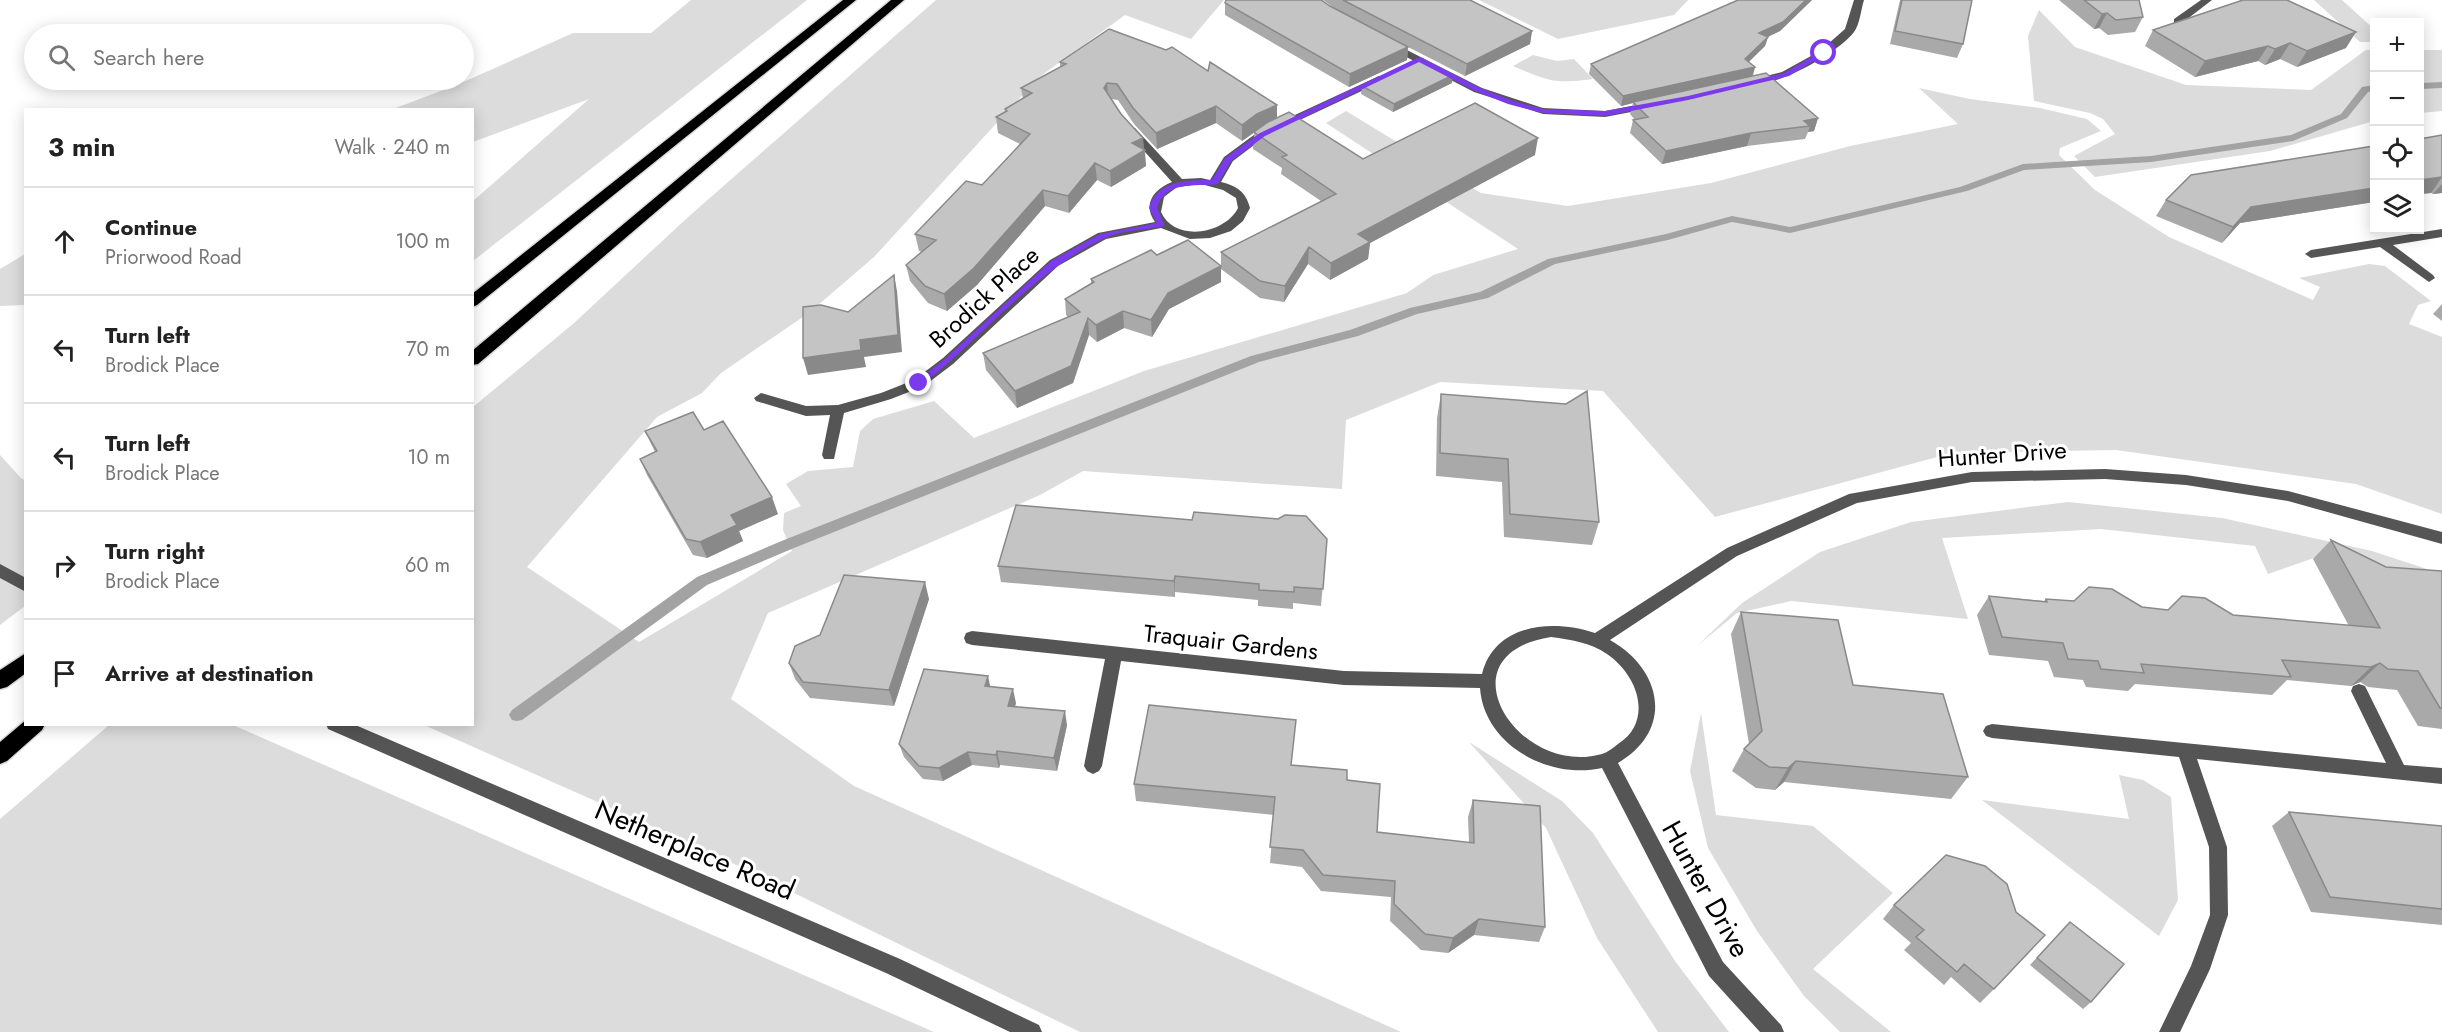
<!DOCTYPE html>
<meta charset="utf-8">
<style>
:root{--surface:#fff;--page:#f2f2f2;--text:#222;--muted:#767676;--line:#e0e0e0}
body{margin:0;font-family:Jost,sans-serif;background:var(--page);color:var(--text)}
.controls{position:absolute;right:18px;top:18px;display:grid;overflow:hidden;border-radius:0px;box-shadow:0 3px 15px #0003}
.controls button{width:54px;height:54px;display:grid;place-items:center;padding:0;border:0;border-bottom:2px solid var(--line);background:var(--surface);color:var(--text);font:30px sans-serif}
.stop{position:absolute;width:18px;height:18px;margin:-14px;border:4px solid #7c3aed;border-radius:50%;background:#fff}
.stop.end{background:#7c3aed;border-color:#fff;box-shadow:0 2px 6px #0008}
.list{margin:0;padding:0;list-style:none}
h2{display:flex;justify-content:space-between;align-items:center;height:78px;margin:0;padding:0 24px;font-size:26px}
h2 small{font-size:20px;font-weight:400;color:var(--muted)}
.list li{display:grid;grid-template-columns:39px 1fr auto;gap:18px;align-items:center;box-sizing:border-box;height:108px;padding:0 24px;border-top:2px solid var(--line)}
.list b{display:block;font-size:22px;white-space:nowrap}
.list p{margin:0;font-size:20px;white-space:nowrap;color:var(--muted)}
.list em{font-size:20px;font-style:normal;color:var(--muted)}
.icon{flex:none;width:33px;height:33px;fill:none;stroke:currentColor;stroke-width:2;stroke-linecap:round;stroke-linejoin:round}
.map{position:relative;flex:none;width:2442px;height:1032px;overflow:hidden}
.search{position:absolute;background:var(--surface);box-shadow:0 3px 15px #0003;left:24px;top:24px;width:450px;height:66px;display:flex;align-items:center;gap:15px;box-sizing:border-box;padding:0 21px;border-radius:33px;color:var(--muted);font-size:22px}
.panel{position:absolute;background:var(--surface);box-shadow:0 3px 15px #0003;left:24px;top:108px;width:450px;height:618px;border-radius:0px}
.map>svg:first-child{display:block}
</style>
<div class="map">
<svg width="2442" height="1032" viewBox="0 0 2442 1032">
<rect width="100%" height="100%" fill="#fff"/>
<!-- green -->
<path fill="#dcdcdc" d="M691,0H807L473,261V201L589,99L473,142L472,110L393,109L459,84L573,33H651Z
M936,0H1224L1191,39L1125,15L1038,78L874,257L810,312L721,373L702,393L657,417L527,567L639,642L792,551L783,530L784,513L801,506L786,484L808,471L853,467L860,431L873,419L934,401L974,438L1144,371L1407,293L1433,275L1518,249L1326,123L1346,111L1481,193L1568,206L1711,183L1850,146L1958,124L1919,88L1970,99L2040,108L2087,119L2101,131L2060,148L2059,155L2095,190L2169,237L2313,300L2320,287L2299,278L2369,264L2385,266L2431,301L2418,305L2409,324L2442,337V514L2356,484L2116,450L1952,453L1715,517L1603,391L1440,382L1346,420L1342,489L1083,471L1040,495L768,613L731,699L854,786L1401,1032H1080L699,847L424,725L472,724L473,407L574,323L687,218Z
M1479,0H1688L1674,15L1558,39Z
M2314,0H2342L2374,29V42H2360Z
M2039,10L2075,47L2186,85L2311,90L2366,50H2374V121L2270,151L2095,177L2074,156L2115,134L2103,119L2090,113L2034,101L2028,36Z
M2420,50H2442V111L2420,113Z
M1533,55L1557,61L1574,59L1593,79C1555,84 1548,81 1513,66Z
M25,254V305L0,306V269Z
M0,455L21,478L26,481L25,606L0,625Z
M2068,502L2222,518L2372,551L2442,574V611L2328,553L2268,574L2255,546L2101,529L1942,538L1968,619L1791,601L1737,613L1697,646L1742,603L1820,552L1911,522Z
M1701,713L1716,815L1813,826L1893,893L1813,969L1891,1032H1840L1804,996L1757,931L1708,848L1690,771Z
M109,725H233L934,1032H0V819Z
M1469,742L1562,801L1593,833L1675,961L1729,1032H1658L1597,938L1546,828Z
M2119,775L2143,780L2171,797L2178,900L2159,936L1982,800L2129,819Z"/>
<g fill="none" stroke-linecap="round" stroke-linejoin="round">
<!-- stream -->
<path fill="#a3a3a3" fill-rule="evenodd" d="M2442,82V88L2420,89V83Z
M2374,85V91L2368,92L2347,118L2293,141L2151,162L2024,170L1967,191L1790,233L1732,222L1668,240L1555,264L1488,298L1417,314L1358,336L1259,362L794,548L707,585L522,720L517,721L512,720L509,715L512,710L697,577L784,540L1251,356L1350,330L1410,308L1480,292L1548,259L1666,234L1732,216L1790,227L1960,187L2023,164L2151,156L2291,135L2341,114L2362,87Z"/>
<defs>
<path id="highway" d="M843,0H856L477,305L472,307V294Z
M891,0H904L478,364L472,365V351Z
M26,653V673L7,687L0,689V670Z
M26,720V724H45L42,730L7,761L0,764V742Z"/>
</defs>
<!-- highway casing -->
<use href="#highway" stroke="#dbdbdb" stroke-width="3"/>
<!-- minor -->
<path fill="#555" fill-rule="evenodd" d="M1854,0H1864C1861,9 1860,24 1854,32C1838,53 1776,88 1750,84V80L1782,72L1820,51L1845,29Z
M2201,0H2212L2182,23H2174V19Z
M1391,42L1482,88L1543,108L1605,111L1652,102L1657,105L1652,108L1605,117L1543,114L1474,92L1387,47V43Z
M1379,76L1383,77V81L1266,136L1233,161L1221,182C1237,186 1246,192 1250,208L1243,221L1231,231L1210,238L1190,239L1161,228L1106,239L1058,266L953,364L924,386L891,399L844,413L834,459H824L822,455L830,415L806,416L756,401L754,398L761,393L806,406L838,405L881,393L914,380L943,358L1050,260L1098,233L1155,222C1142,204 1154,189 1172,182L1127,132V128H1135L1182,179L1201,178L1210,180L1224,157L1258,132ZM1201,184L1223,190L1236,198L1238,208C1225,234 1175,243 1161,212L1164,197L1177,187Z
M2442,229V237L2393,245L2433,275L2435,278L2429,282L2380,247L2311,258L2305,254L2311,250Z
M2105,469L2186,475L2288,491L2442,532V544L2288,501L2186,485L2105,479L1972,482L1857,503L1737,556L1610,640C1663,670 1674,730 1618,763L1723,962L1781,1025L1784,1032H1760L1709,976L1602,768C1549,780 1484,745 1480,688L1344,685L1121,661L1102,766L1099,771L1093,774L1087,771L1084,766L1105,659L972,645L966,643L964,638L966,633L972,631L1344,671L1482,674C1495,623 1553,619 1595,633L1727,548L1849,494L1972,472ZM1551,637C1571,640 1590,642 1607,654C1638,675 1654,721 1618,744C1613,748 1608,752 1602,754C1518,778 1439,654 1551,637Z
M0,564L26,578V592L0,578Z
M2359,684L2365,686L2404,765L2442,768V784L2197,759L2227,847L2228,915L2210,969L2180,1032H2159L2191,966L2210,915L2209,847L2179,757L1992,738L1986,736L1983,731L1986,726L1992,724L2386,763L2351,691L2353,686Z
M326,724H353L900,959L1039,1025L1042,1032H1010L886,973L328,729Z"/>
<!-- highway -->
<use href="#highway" fill="#000" fill-rule="evenodd"/>
</g>
<!-- wall -->
<path fill="#a9a9a9" d="M1323,0H1470L1532,31L1530,44L1465,76L1408,47L1407,60L1349,87L1225,15V3L1330,6L1339,11Z
M1738,0H1812L1780,31L1768,37L1765,46L1749,62L1755,67L1753,76L1818,118L1814,131L1808,132L1805,139L1747,146L1662,164L1630,133L1633,120H1635L1630,114L1633,103L1621,106L1589,74L1591,64Z
M1900,0H1972L1963,44L1957,58L1890,44Z
M2059,0H2139L2143,17L2135,32L2108,35L2099,28L2094,29Z
M2153,30L2346,48L2297,67L2280,59L2265,65L2258,61L2195,77L2145,46Z
M1060,62L1277,118L1363,159L1535,155L1370,243L1368,259L1330,280L1308,264L1284,302L1260,298L1221,269V282L1169,309L1152,337L1124,328L1097,342L1089,335L1073,383L1017,408L986,370L983,353L1068,317L1066,315L1065,299L1091,283V279L1157,255L1221,265V252L1321,201L1281,174L1282,168L1253,149L1254,133L1242,141L1216,123L1157,149L1134,124L1118,100L1111,99L1145,150L1146,166L1111,187L1097,180L1069,213L1045,206L977,285L947,311L928,303L910,281L906,265L922,252L919,251L915,234L982,185L1020,144L998,133L996,117L1005,112V109L1023,99L1021,88L1060,67Z
M1452,83L1393,112L1361,94L1362,86Z
M2442,135V193L2433,194L2431,193L2420,194V139Z
M2374,146V202L2240,223L2222,243L2156,216L2166,200Z
M2442,304V321L2433,314Z
M1441,394L1599,522L1592,545L1504,537L1502,482L1436,476L1437,418Z
M704,430L778,514L739,531L743,541L707,558L693,555L647,475L640,459L655,452L645,431Z
M1327,539L1321,606L1293,603V609L1258,606V600L1175,592V597L1001,582L998,566Z
M2331,540L2386,567L2442,571V729L2418,726L2397,690L2368,687L2360,682L2351,686L2287,680L2272,695L2135,684L2128,691L2086,687L2083,680L2054,677L2048,661L1989,655L1977,615L1989,596L2044,601L2046,599L2349,626L2313,559Z
M929,599L894,706L810,698L795,679L789,663L820,635Z
M1741,612L1853,685L1968,777L1951,799L1784,782L1775,790L1756,788L1732,771L1744,749L1749,744L1731,634Z
M990,687L1016,703L1015,706L1067,725L1057,771L1000,765L999,768L972,765L943,781L923,779L904,757L899,744Z
M1347,780L1377,832L1469,843L1468,817L1473,800L1545,927L1539,942L1474,935L1448,953L1421,950L1390,921L1391,897L1321,891L1302,867L1270,863L1274,815L1136,801L1134,784Z
M2289,812L2442,826V925L2311,912L2272,826Z
M1894,905L1994,989L1980,1003L1951,977L1944,985L1904,950L1911,943L1883,919Z
M2070,922L2091,1002L2083,1009L2030,965Z"/>
<!-- shaded-wall -->
<path fill="#898989" d="M1806,0H1812L1780,31L1756,42L1759,33Z
M2107,13L2099,28L2094,29L2102,14Z
M1532,31L1530,44L1465,76L1467,64Z
M2356,32L2346,48L2297,67L2307,51Z
M1768,37L1765,46L1742,68L1745,59Z
M2290,43L2280,59L2265,65L2275,49Z
M2268,46L2258,61L2195,77L2205,61Z
M1408,47L1407,60L1349,87L1350,74Z
M1755,67L1752,77L1633,102V103L1621,106L1623,96Z
M1453,75L1452,83L1393,112L1394,104Z
M1107,83L1108,99L1104,88Z
M1277,105V121L1257,130L1242,141V125L1257,114Z
M1216,106V123L1157,149L1156,133Z
M1818,118L1814,131L1808,132L1810,126L1804,121Z
M1751,133L1747,146L1662,164L1666,151Z
M1143,138L1146,166L1111,187L1110,171L1132,143Z
M1538,138L1535,155L1370,243L1368,259L1330,280L1331,263L1358,234Z
M1095,163L1097,180L1069,213L1068,196Z
M2442,177L2431,193L2420,194V180Z
M2442,184V193L2433,194Z
M2374,188V202L2240,223L2222,243L2233,227L2251,207Z
M1043,190L1045,206L977,285L947,311L944,294Z
M1309,247L1308,264L1284,302L1285,286Z
M1221,266V282L1169,309L1152,337L1151,320L1168,293Z
M894,275L897,291L902,352L864,357L866,367L808,375L803,358L860,340Z
M1123,311L1124,328L1097,342L1096,325Z
M1088,318L1089,335L1073,383L1017,408L1015,391Z
M772,497L778,514L739,531L743,541L707,558L700,542L731,515Z
M1175,576V597L1174,581Z
M925,582L929,599L894,706L889,690Z
M2380,663L2360,682L2351,686L2371,667Z
M988,676L991,690L985,686Z
M1013,689L1016,703L1011,719L1008,706Z
M1065,711L1067,725L1057,771L1054,758Z
M997,751L1000,765L999,768L996,755Z
M968,752L972,765L943,781L939,768Z
M1796,761L1784,782L1775,790L1788,768Z
M1479,919L1474,935L1448,953L1453,938Z"/>
<!-- building -->
<path fill="#c4c4c4" stroke="#898989" stroke-width="1.5" d="M1226,0H1321L1330,6L1408,47L1350,74L1225,3Z
M1343,0H1470L1532,31L1467,64Z
M1738,0H1806L1783,22L1759,33L1768,37L1745,59L1755,67L1623,96L1591,64Z
M1902,0H1972L1963,44L1895,31Z
M2084,0H2139L2143,17L2116,20L2107,13L2102,14Z
M2243,0H2287L2356,32L2307,51L2290,43L2275,49L2268,46L2205,61L2153,30Z
M1109,29L1166,50L1172,47L1208,71L1210,62L1277,105L1257,114L1242,125L1216,106L1156,133L1133,108L1117,84L1107,83L1104,88L1121,114L1143,138L1132,143L1145,150L1110,171L1095,163L1068,196L1043,190L974,268L944,294L925,286L906,265L936,240L915,234L966,181L982,185L1030,134L996,117L1007,111L1005,109L1032,93L1021,88L1066,64L1060,62Z
M1421,58L1453,75L1394,104L1362,86Z
M1766,73L1818,118L1804,121L1810,126L1751,133L1666,151L1633,120L1648,117L1633,102Z
M1475,103L1538,138L1358,234L1370,242L1331,263L1309,247L1285,286L1260,281L1221,252L1336,194L1282,157L1287,155L1254,132L1268,122L1289,112L1363,159Z
M2442,135V177L2420,180V139Z
M2374,146V188L2251,207L2233,227L2166,200L2191,175Z
M1188,240L1221,266L1168,293L1151,320L1123,311L1096,325L1088,318L1071,366L1015,391L983,353L1080,312L1065,299L1094,282L1091,279L1151,250L1157,255Z
M894,275L898,335L860,340L861,350L803,358V307L821,305L848,312Z
M1587,391L1599,522L1510,514L1508,459L1440,453L1441,394L1566,404Z
M693,412L704,430L723,421L772,497L731,515L737,525L700,542L686,539L640,459L657,451L645,431Z
M1016,505L1192,520L1194,512L1278,519L1285,515L1306,516L1327,539L1323,589L1294,587V592L1259,590V584L1175,576L1174,581L998,566Z
M2331,540L2386,567L2442,571V708H2440L2418,671L2388,669L2380,663L2371,667L2282,660L2291,677L2141,664L2144,673L2101,669L2098,661L2068,659L2063,643L2002,637L1989,596L2047,602L2046,599L2074,601L2089,587L2112,589L2142,607L2168,610L2182,596L2205,598L2233,615L2380,628Z
M844,575L925,582L889,690L803,682L789,663L795,646L820,635Z
M1741,612L1838,620L1853,685L1943,694L1968,777L1796,761L1788,768L1769,767L1744,749L1762,731Z
M924,669L988,676L985,686L1013,689L1008,706L1065,711L1054,758L997,751L996,755L968,752L939,768L919,766L899,744Z
M1149,705L1296,720L1291,765L1347,770V780L1380,784L1377,832L1474,843L1473,800L1540,806L1545,927L1479,919L1453,938L1425,934L1394,904L1395,881L1323,875L1303,850L1270,847L1275,797L1134,784Z
M2289,812L2442,826V909L2330,897Z
M1946,855L1985,866L2007,884L2016,912L2045,935L1994,989L1964,964L1957,972L1916,937L1924,930L1894,905Z
M2070,922L2124,964L2091,1002L2037,958Z"/>
<!-- route -->
<path fill="#7c3aed" d="M1822,51L1827,53L1789,76L1688,100L1605,116L1543,113L1508,104L1475,91L1419,62L1265,136L1231,161L1218,184C1195,187 1165,180 1157,208L1165,226C1146,230 1121,230 1103,239C1034,271 982,338 922,385L914,383L945,359L1051,261L1100,234L1157,223L1149,208C1157,180 1188,180 1212,180L1225,158L1260,133L1417,58H1422L1480,88L1513,101L1543,109L1605,111L1688,96L1784,73Z"/>
<g text-anchor="middle" dominant-baseline="central" stroke-width="6" stroke-linejoin="round" paint-order="stroke">
<!-- street labels -->
<g font-size="24" fill="#000" stroke="#fff">
<text transform="translate(984 297) rotate(-42)">Brodick Place</text>
<text transform="translate(2002 454) rotate(-4)">Hunter Drive</text>
<text transform="translate(1231 642) rotate(6)">Traquair Gardens</text>
</g>
<!-- near-street labels -->
<g font-size="28" fill="#000" stroke="#fff">
<text transform="translate(695 850) rotate(23)">Netherplace Road</text>
<text transform="translate(1706 889) rotate(61)">Hunter Drive</text>
</g>
</g>
</svg>
<div class="controls">
<button>+</button>
<button>−</button>
<button><svg class="icon" aria-label="locate" viewBox="0 0 24 24"><circle cx="12" cy="12" r="6"/><path d="M12 2v4M12 18v4M2 12h4M18 12h4"/></svg></button>
<button><svg class="icon" aria-label="layers" viewBox="0 0 24 24"><path d="M12 4l9 5-9 5-9-5zM3 14l9 5 9-5"/></svg></button>
</div>
<div class="stop" style="left:1824px;top:53px"></div>
<div class="stop end" style="left:919px;top:383px"></div>
<div class="search"><svg class="icon" aria-label="search" viewBox="0 0 24 24"><circle cx="10" cy="10" r="6"/><path d="M15 15l6 6"/></svg>Search here</div>
<section class="panel">
<h2>3 min<small>Walk · 240 m</small></h2>
<ul class="list">
<li><svg class="icon" aria-label="ahead" viewBox="0 0 24 24"><path d="M12 20V5M6 11l6-6 6 6"/></svg><div><b>Continue</b><p>Priorwood Road</p></div><em>100 m</em></li>
<li><svg class="icon" aria-label="left" viewBox="0 0 24 24"><path d="M17 20v-9H6M10 6l-5 5 5 5"/></svg><div><b>Turn left</b><p>Brodick Place</p></div><em>70 m</em></li>
<li><svg class="icon" aria-label="left" viewBox="0 0 24 24"><path d="M17 20v-9H6M10 6l-5 5 5 5"/></svg><div><b>Turn left</b><p>Brodick Place</p></div><em>10 m</em></li>
<li><svg class="icon" aria-label="right" viewBox="0 0 24 24"><path d="M7 20v-9h11M14 6l5 5-5 5"/></svg><div><b>Turn right</b><p>Brodick Place</p></div><em>60 m</em></li>
<li><svg class="icon" aria-label="arrive" viewBox="0 0 24 24"><path d="M6 21V4h12l-3 4 3 4H6"/></svg><div><b>Arrive at destination</b></div></li>
</ul>
</section>
</div>
